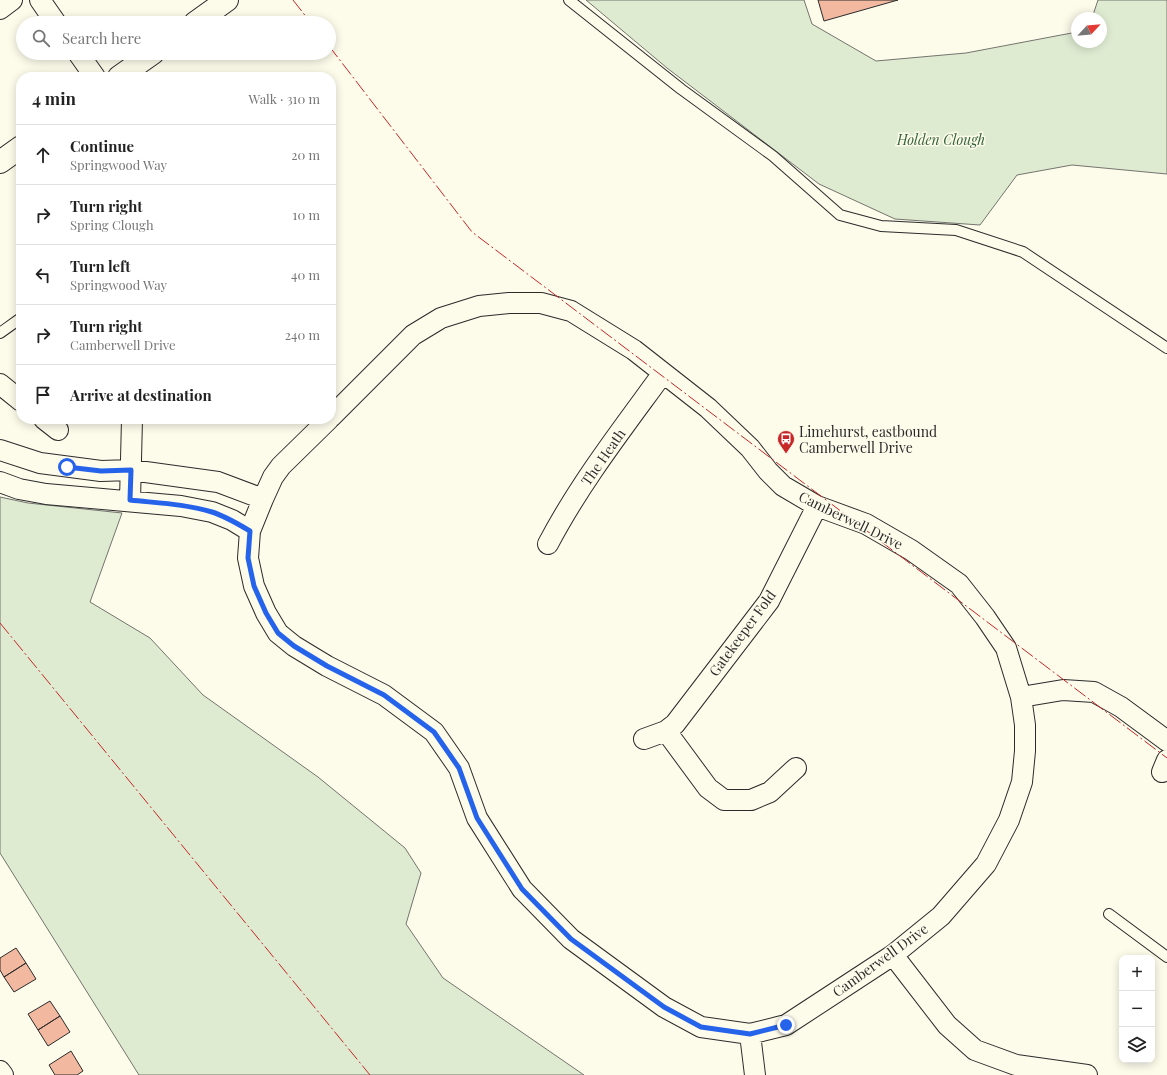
<!DOCTYPE html>
<meta charset="utf-8">
<style>
:root{--surface:#fff;--page:#f2f2f2;--text:#222;--muted:#767676;--line:#e0e0e0}
body{margin:0;font-family:"Playfair Display",serif;background:var(--page);color:var(--text)}
.controls{position:absolute;right:12px;bottom:12px;display:grid;overflow:hidden;border-radius:8px;box-shadow:0 2px 10px #0003}
.controls button{width:36px;height:36px;display:grid;place-items:center;padding:0;border:0;border-bottom:1px solid var(--line);background:var(--surface);color:var(--text);font:20px sans-serif}
.compass{position:absolute;left:1071px;top:12px;width:36px;height:36px;border-radius:50%;background:var(--surface);box-shadow:0 2px 10px #0003;rotate:64deg}
.stop{position:absolute;width:12px;height:12px;margin:-9px;border:3px solid #2563eb;border-radius:50%;background:#fff}
.stop.end{background:#2563eb;border-color:#fff;box-shadow:0 1px 4px #0008}
.list{margin:0;padding:0;list-style:none}
h2{display:flex;justify-content:space-between;align-items:center;height:52px;margin:0;padding:0 16px;font-size:17px}
h2 small{font-size:13px;font-weight:400;color:var(--muted)}
.list li{display:grid;grid-template-columns:26px 1fr auto;gap:12px;align-items:center;box-sizing:border-box;height:60px;padding:0 16px;border-top:1px solid var(--line)}
.list b{display:block;font-size:15px;white-space:nowrap}
.list p{margin:0;font-size:13px;white-space:nowrap;color:var(--muted)}
.list em{font-size:13px;font-style:normal;color:var(--muted)}
.icon{flex:none;width:22px;height:22px;fill:none;stroke:currentColor;stroke-width:2;stroke-linecap:round;stroke-linejoin:round}
.map{position:relative;flex:none;width:1167px;height:1075px;overflow:hidden}
.search{position:absolute;background:var(--surface);box-shadow:0 2px 10px #0003;left:16px;top:16px;width:320px;height:44px;display:flex;align-items:center;gap:10px;box-sizing:border-box;padding:0 14px;border-radius:22px;color:var(--muted);font-size:15px}
.panel{position:absolute;background:var(--surface);box-shadow:0 2px 10px #0003;left:16px;top:72px;width:320px;height:352px;border-radius:16px}
.map>svg:first-child{display:block}
</style>
<div class="map">
<svg width="1167" height="1075" viewBox="0 0 1167 1075">
<rect width="100%" height="100%" fill="#fdfbea"/>
<!-- green -->
<path fill="#deebd1" stroke="#74746e" d="M586,0H804L812,24L876,61L966,53L1077,32V42H1101V18H1092L1098,0H1167V174L1072,165L1017,175L980,225L895,219L819,184L667,68Z
M0,497L28,503L122,513L90,602L150,638L203,695L318,777L405,848L421,873L406,924L443,978L584,1075H139L0,853Z"/>
<!-- building -->
<path fill="#f2b8a0" stroke="#2b2b2b" d="M818,0H898L824,21Z
M16,948L26,963L4,977L0,970V958Z
M26,963L36,979L14,992L4,977Z
M50,1001L60,1016L38,1030L28,1014Z
M60,1016L70,1032L48,1046L38,1030Z
M71,1051L83,1071L77,1075H55L49,1065Z"/>
<g fill="none" stroke-linecap="round" stroke-linejoin="round">
<defs>
<path id="service" d="M569,0L681,89L773,156L840,215L881,226L956,230L1023,252L1167,348
M0,333L21,318
M1109,914L1167,957"/>
<path id="minor" d="M40,0L56,23
M0,9L12,0
M78,53L95,77
M0,384L21,401
M44,419L58,430
M329,419L281,466L273,477L263,499L250,531L248,558L254,586L266,613L278,633L294,646L327,666L384,695L434,732L459,768L477,818L522,889L571,939L664,1007L701,1027L750,1034L786,1025L893,955L941,916L986,864L1009,820L1022,782L1025,751V725L1021,697L1006,648L985,617L959,584L911,550L866,524L817,506L783,486L768,471L750,448L708,408L634,350L571,311L541,303H509L479,306L441,318L413,335L331,417
M0,450L40,463L101,471L131,470L218,482L263,499
M0,482L19,489L46,494L181,506L212,512L232,520L250,531
M130,500L132,419
M548,544C580,483 623,428 663,373
M1021,697L1063,690L1094,692L1121,707L1167,741
M666,731L708,788L724,800H751L770,792L796,768
M644,739L666,731L675,724L769,601L817,506
M1162,772L1167,760
M893,955L947,1025L975,1050L1016,1065L1087,1075
M750,1034L755,1075
M0,1071L3,1075"/>
<path id="trunk" d="M195,23L227,0
M119,77L153,53
M0,162L21,147"/>
</defs>
<!-- service casing -->
<use href="#service" stroke="#2b2b2b" stroke-width="12"/>
<!-- minor casing -->
<use href="#minor" stroke="#2b2b2b" stroke-width="22"/>
<!-- trunk casing -->
<use href="#trunk" stroke="#2b2b2b" stroke-width="24"/>
<!-- service -->
<use href="#service" stroke="#fdfbea" stroke-width="10"/>
<!-- minor -->
<use href="#minor" stroke="#fdfbea" stroke-width="20"/>
<!-- trunk -->
<use href="#trunk" stroke="#fdfbea" stroke-width="22"/>
<!-- fence -->
<path stroke="#2b2b2b" stroke-width="1" stroke-dasharray="5 2" stroke-linecap="butt" d="M31,419L37,424"/>
<!-- power -->
<path stroke="#c62828" stroke-width="1" stroke-dasharray="14 3 2 3" stroke-linecap="butt" d="M293,0L311,23
M329,46L472,232L1167,758
M0,623L370,1075"/>
</g>
<g fill="none" stroke-linecap="round" stroke-linejoin="round">
<!-- route -->
<path stroke="#2563eb" stroke-width="5" d="M67,467L101,471L131,470L130,500C157,503 186,504 212,512C225,516 238,524 250,531L248,558L254,586L266,613L278,633L294,646L327,666L384,695L434,732L459,768L477,818L522,889L571,939L664,1007L701,1027L750,1034L786,1025"/>
</g>
<!-- icons -->
<defs>
<symbol id="bus-pin" viewBox="-11 -11 22 30"><path d="M0 17L-7.5 6A9.5 9.5 0 1 1 7.5 6Z" fill="#c62828" stroke="#fdfbea"/><path d="M-5-6H5V4H4V6H2V4H-2V6H-4V4H-5ZM-3.5-4V0h7V-4ZM-3.5 1.2v1.5H-2V1.2ZM2 1.2v1.5H3.5V1.2Z" fill="#fff"/></symbol>
</defs>
<g fill-rule="evenodd">
<use href="#bus-pin" x="776" y="429" width="20" height="27"/>
</g>
<g text-anchor="middle" dominant-baseline="central" stroke-width="3" stroke-linejoin="round" paint-order="stroke">
<!-- park labels -->
<g font-size="14" font-style="italic" fill="#34623c" stroke="#fdfbea">
<text x="941" y="139">Holden Clough</text>
</g>
<!-- poi labels -->
<g font-size="14" fill="#2b2b2b" stroke="#fdfbea" text-anchor="start">
<text x="799" y="431">Limehurst, eastbound<tspan x="799" dy="16">Camberwell Drive</tspan></text>
</g>
<!-- street labels -->
<g font-size="14" fill="#2b2b2b" stroke="#fdfbea">
<text transform="translate(603 457) rotate(-55)">The Heath</text>
<text transform="translate(851 520) rotate(26)">Camberwell Drive</text>
<text transform="translate(742 633) rotate(-54)">Gatekeeper Fold</text>
<text transform="translate(880 960) rotate(-36)">Camberwell Drive</text>
</g>
</g>
</svg>
<div class="controls">
<button>+</button>
<button>−</button>
<button><svg class="icon" aria-label="layers" viewBox="0 0 24 24"><path d="M12 4l9 5-9 5-9-5zM3 14l9 5 9-5"/></svg></button>
</div>
<svg class="compass" viewBox="-18 -18 36 36"><path d="M0-13l5 13h-10z" fill="#e53935"/><path d="M0 13l5-13h-10z" fill="#767676"/></svg>
<div class="stop" style="left:67px;top:467px"></div>
<div class="stop end" style="left:786px;top:1025px"></div>
<div class="search"><svg class="icon" aria-label="search" viewBox="0 0 24 24"><circle cx="10" cy="10" r="6"/><path d="M15 15l6 6"/></svg>Search here</div>
<section class="panel">
<h2>4 min<small>Walk · 310 m</small></h2>
<ul class="list">
<li><svg class="icon" aria-label="ahead" viewBox="0 0 24 24"><path d="M12 20V5M6 11l6-6 6 6"/></svg><div><b>Continue</b><p>Springwood Way</p></div><em>20 m</em></li>
<li><svg class="icon" aria-label="right" viewBox="0 0 24 24"><path d="M7 20v-9h11M14 6l5 5-5 5"/></svg><div><b>Turn right</b><p>Spring Clough</p></div><em>10 m</em></li>
<li><svg class="icon" aria-label="left" viewBox="0 0 24 24"><path d="M17 20v-9H6M10 6l-5 5 5 5"/></svg><div><b>Turn left</b><p>Springwood Way</p></div><em>40 m</em></li>
<li><svg class="icon" aria-label="right" viewBox="0 0 24 24"><path d="M7 20v-9h11M14 6l5 5-5 5"/></svg><div><b>Turn right</b><p>Camberwell Drive</p></div><em>240 m</em></li>
<li><svg class="icon" aria-label="arrive" viewBox="0 0 24 24"><path d="M6 21V4h12l-3 4 3 4H6"/></svg><div><b>Arrive at destination</b></div></li>
</ul>
</section>
</div>
